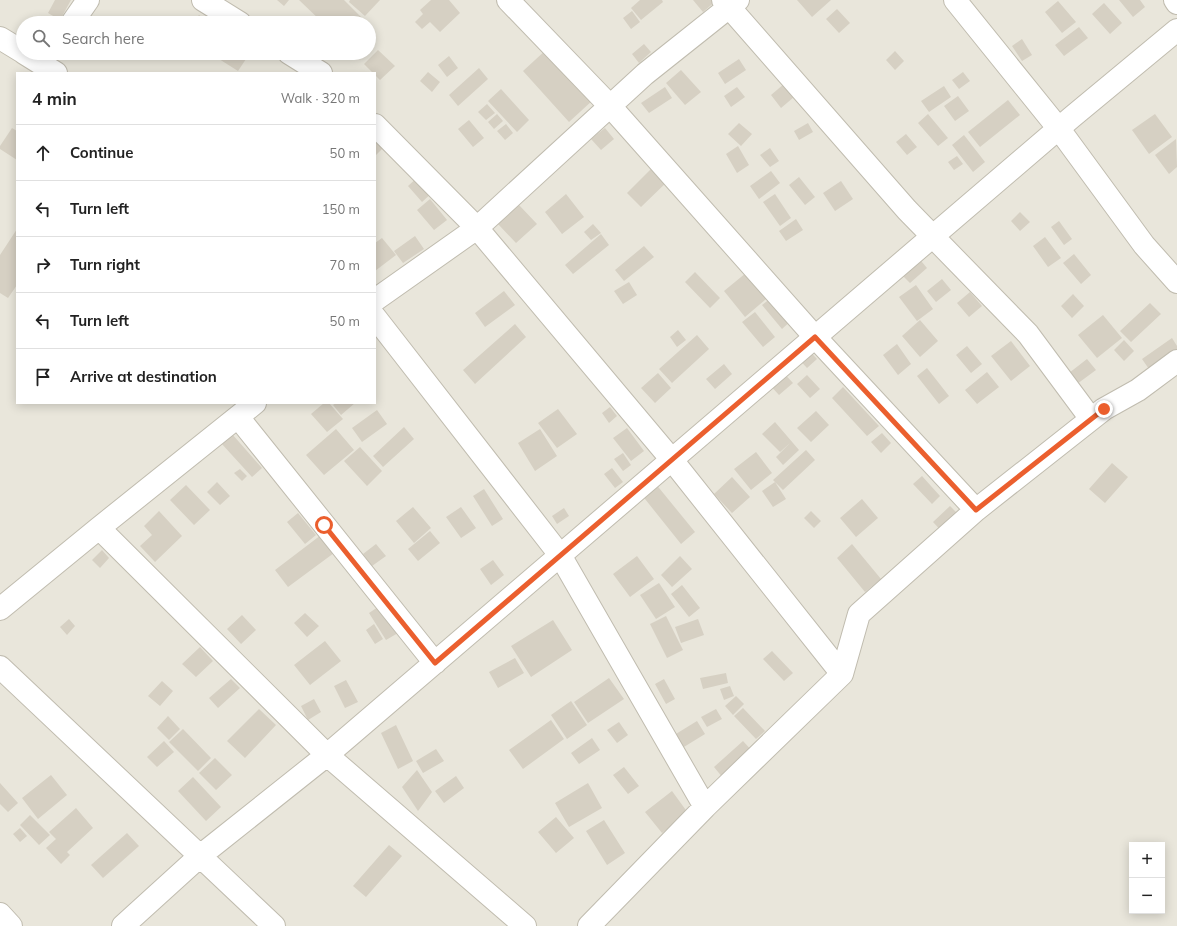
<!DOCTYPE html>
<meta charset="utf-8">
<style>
:root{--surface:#fff;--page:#f2f2f2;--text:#222;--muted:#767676;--line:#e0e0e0}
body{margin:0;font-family:Mulish,sans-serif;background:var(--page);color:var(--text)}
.controls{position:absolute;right:12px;bottom:12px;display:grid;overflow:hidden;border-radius:0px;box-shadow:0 2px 10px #0003}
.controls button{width:36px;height:36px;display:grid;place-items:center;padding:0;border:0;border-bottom:1px solid var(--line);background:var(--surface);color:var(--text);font:20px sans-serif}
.stop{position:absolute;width:12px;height:12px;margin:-9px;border:3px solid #eb5f2e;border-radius:50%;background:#fff}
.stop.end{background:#eb5f2e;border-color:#fff;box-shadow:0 1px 4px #0008}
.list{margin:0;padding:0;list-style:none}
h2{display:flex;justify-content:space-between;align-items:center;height:52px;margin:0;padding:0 16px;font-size:17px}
h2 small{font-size:13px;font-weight:400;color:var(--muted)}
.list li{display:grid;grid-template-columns:26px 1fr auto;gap:12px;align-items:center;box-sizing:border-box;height:56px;padding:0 16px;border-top:1px solid var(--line)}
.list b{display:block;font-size:15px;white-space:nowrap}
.list em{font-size:13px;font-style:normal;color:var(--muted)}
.icon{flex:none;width:22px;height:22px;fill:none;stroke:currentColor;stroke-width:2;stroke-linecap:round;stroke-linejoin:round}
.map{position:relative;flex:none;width:1177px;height:926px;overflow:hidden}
.search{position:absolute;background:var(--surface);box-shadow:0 2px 10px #0003;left:16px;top:16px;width:360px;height:44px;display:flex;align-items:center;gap:10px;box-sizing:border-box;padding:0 14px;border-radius:22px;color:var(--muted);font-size:15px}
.panel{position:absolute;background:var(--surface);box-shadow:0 2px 10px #0003;left:16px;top:72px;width:360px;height:332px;border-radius:0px}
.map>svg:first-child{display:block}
</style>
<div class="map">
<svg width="1177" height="926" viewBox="0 0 1177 926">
<rect width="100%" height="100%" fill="#f5f3ed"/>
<!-- residential -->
<path fill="#e9e6db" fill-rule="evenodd" d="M0,0H1177V926H0ZM23,23H369V53H23ZM17,73H375V403H17ZM1132,845H1162V911H1132Z"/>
<!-- building -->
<path fill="#d6d0c3" d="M55,0H71L60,20L48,13Z
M277,0H289L284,6Z
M299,0H344L363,19L359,23H323Z
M350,0H380L365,16L349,2Z
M431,0H449L460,13L440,32L430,22L422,29L415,22L423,14L420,10Z
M640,0H662L663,2L641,20L631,8Z
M693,0H717L703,12Z
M797,0H831L812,17Z
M1119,0H1140L1145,7L1133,17Z
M1058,1L1076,22L1062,33L1045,12Z
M1104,3L1122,23L1110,34L1092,14Z
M837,9L850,23L839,33L826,19Z
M632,11L640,22L631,29L623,18Z
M199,15L210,23H192Z
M1079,27L1088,38L1064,56L1055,45Z
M1022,39L1032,55L1022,61L1012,46Z
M644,44L651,52L639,63L632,54Z
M547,49L593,100L569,122L523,71Z
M378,50L395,66L380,80L375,75V73H373L364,64Z
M895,51L904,61L895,70L886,60Z
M224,53H250L238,71L219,59Z
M449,56L458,68L447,77L438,65Z
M739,59L746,70L725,84L718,73Z
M479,68L488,79L458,106L449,95Z
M681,70L701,92L685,105L666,83Z
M428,72L440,82L432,92L420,81Z
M963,72L970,81L959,89L952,80Z
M784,84L794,97L781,108L771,95Z
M944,86L951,97L929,112L921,101Z
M665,87L672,98L649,113L641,103Z
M737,87L745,97L731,107L724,96Z
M501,89L529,120L517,132L488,101Z
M958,96L969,111L955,121L944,106Z
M1008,100L1020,115L980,147L968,132Z
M487,104L495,113L486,120L478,112Z
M497,114L503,121L494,129L488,122Z
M928,114L948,138L938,146L918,123Z
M1155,114L1172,137L1149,154L1132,130Z
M469,120L484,138L473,147L458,129Z
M739,123L752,134L741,146L728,134Z
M808,123L813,132L799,140L794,131Z
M506,124L513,133L505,140L497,131Z
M12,128L17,131V160L0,149V146Z
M605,128L614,139L601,150L591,139Z
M906,134L917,147L907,155L896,142Z
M964,135L985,162L973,172L952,145Z
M375,137L385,146L375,156Z
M1176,139L1177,167L1169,174L1155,155Z
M738,146L749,165L737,173L726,154Z
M770,148L779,161L770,167L760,155Z
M957,156L963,164L954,170L948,162Z
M656,164L670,179L641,207L627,193Z
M771,171L780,183L759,199L750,186Z
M419,176L433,192L422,202L408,186Z
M799,177L815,197L805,205L789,185Z
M841,181L853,199L835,211L823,193Z
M566,194L584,217L562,234L545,212Z
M775,194L791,218L780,226L763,202Z
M430,199L447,220L434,230L417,210Z
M519,205L537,224L516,243L498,224Z
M1020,212L1030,222L1020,231L1011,221Z
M796,219L803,230L786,241L779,231Z
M1059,221L1072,239L1064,245L1051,227Z
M593,224L601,233L591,240L584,232Z
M17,229V285L8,298L0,293V255Z
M601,234L609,245L573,274L565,265Z
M415,236L424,249L403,263L394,251Z
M1045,237L1061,258L1048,267L1033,246Z
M382,238L396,255L375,271V243Z
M644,246L654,257L624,281L615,270Z
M1074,254L1091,275L1081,284L1063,263Z
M917,256L927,268L910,283L899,272Z
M752,268L773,293L745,317L724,291Z
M695,272L720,298L710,308L685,282Z
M942,279L951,290L936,302L927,291Z
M629,282L637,295L623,304L614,291Z
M916,285L933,309L917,321L899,297Z
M504,291L515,305L485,327L475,313Z
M970,292L982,306L969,317L957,303Z
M1073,294L1084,306L1072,318L1061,306Z
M775,295L794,318L782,329L762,305Z
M1150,303L1161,314L1131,342L1120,331Z
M755,312L775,337L763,347L742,322Z
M1103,315L1122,338L1097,358L1078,335Z
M920,320L938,341L920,357L902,336Z
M515,324L526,337L475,384L463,370Z
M678,330L686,340L677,347L670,337Z
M697,335L709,349L672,383L659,369Z
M1172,338L1177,346V354L1151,372L1142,359Z
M1124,340L1134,351L1124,361L1114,350Z
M1011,341L1030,366L1011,381L991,356Z
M897,344L911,364L898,375L883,355Z
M967,346L982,364L971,373L956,355Z
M806,347L817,359L807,368L796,356Z
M1087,359L1096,370L1077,384L1069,373Z
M724,364L732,374L715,389L706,379Z
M927,368L949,396L939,404L917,376Z
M780,369L793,383L779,395L767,382Z
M987,372L999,387L977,404L965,390Z
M658,373L671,388L655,403L641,388Z
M807,375L820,389L810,398L797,384Z
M843,387L879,426L867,436L832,398Z
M324,403H329L343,419L327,432L311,414Z
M336,403H355L341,415L333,405Z
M610,407L617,416L609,423L602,413Z
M558,409L577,434L557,448L538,423Z
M377,410L387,424L362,442L352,428Z
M816,411L829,425L811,442L797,428Z
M775,422L799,450L783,465L776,457L790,443L780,452L762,434Z
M404,427L414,439L383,467L373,456Z
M627,428L644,451L631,461L613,438Z
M336,429L354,450L324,475L306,455Z
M540,429L557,456L535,471L518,443Z
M882,433L891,443L881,453L871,442Z
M232,434L262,468L252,477L221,443Z
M360,447L382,471L367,486L344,461Z
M806,450L815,460L783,490L773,480Z
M756,452L772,473L751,490L734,469Z
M623,453L631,465L623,471L614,459Z
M1112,463L1128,477L1105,503L1089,489Z
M612,468L623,482L615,488L604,474Z
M240,469L247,476L242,481L234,473Z
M922,476L940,496L932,504L913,484Z
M732,477L750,497L732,513L714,494Z
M217,482L230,496L220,505L207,492Z
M775,482L786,499L773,507L762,491Z
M655,483L695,532L681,544L641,494Z
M186,485L210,510L194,525L170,500Z
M484,489L503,519L492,526L473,496Z
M862,499L878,518L856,537L840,518Z
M950,506L962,518L945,535L933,522Z
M413,507L431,528L414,543L396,521Z
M461,507L476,528L461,538L446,517Z
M564,508L569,516L557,524L552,516Z
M159,511L182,536L155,562L140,546L152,535L144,526Z
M811,511L821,521L814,528L804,518Z
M298,513L316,535L305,544L287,522Z
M430,531L440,543L418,561L408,549Z
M321,535L334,553L288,587L275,570Z
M376,544L386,556L372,566L363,554Z
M852,544L881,579L865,592L837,558Z
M102,550L109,558L100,568L92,560Z
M637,556L654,579L630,597L613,574Z
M680,556L692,569L672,587L661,575Z
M493,560L504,575L491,585L480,569Z
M659,583L675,607L656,619L640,595Z
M682,585L700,608L689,617L671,594Z
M381,605L398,633L386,640L369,613Z
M305,613L319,626L307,637L294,623Z
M242,615L256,630L241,644L227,629Z
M666,616L683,650L667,658L650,624Z
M69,619L75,626L67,635L60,627Z
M698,619L704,635L681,643L675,627Z
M553,620L572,650L531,677L511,646Z
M374,624L383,639L375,644L366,630Z
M325,641L341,661L310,685L294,665Z
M200,647L213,661L196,677L182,664Z
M772,651L793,673L784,681L763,659Z
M515,658L524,673L498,688L489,672Z
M726,673L728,683L703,689L700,678Z
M609,678L624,699L588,723L574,702Z
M231,679L240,688L218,708L209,698Z
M664,679L675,699L666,704L655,684Z
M346,680L358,702L345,708L334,686Z
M162,681L173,691L160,706L148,696Z
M730,686L734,696L724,700L720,689Z
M736,696L744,704L733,715L725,706Z
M314,699L321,712L308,720L301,706Z
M571,701L587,725L567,739L551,715Z
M743,708L765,731L756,739L734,716Z
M259,709L276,725L245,758L227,741Z
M716,709L722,719L707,727L701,717Z
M168,716L180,729L169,740L157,728Z
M551,720L564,739L523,769L509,750Z
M697,721L705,734L679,750L671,737Z
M619,722L628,735L617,743L607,730Z
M396,725L413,761L398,769L381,733Z
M183,729L211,758L198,771L169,742Z
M592,738L600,750L579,764L571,753Z
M164,741L174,752L157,767L147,757Z
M743,741L753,752L723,778L714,767Z
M436,749L444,761L423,773L416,761Z
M215,758L232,775L216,790L199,773Z
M624,767L639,786L628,794L613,775Z
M417,770L432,792L418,811L402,787Z
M51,775L67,795L38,819L22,798Z
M456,776L464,788L444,803L435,791Z
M193,777L221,807L206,821L178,791Z
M0,783L18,803L8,812L0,804Z
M588,783L602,808L569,827L555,803Z
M672,791L688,813L662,833L645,812Z
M76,808L93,828L67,852L70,855L61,864L46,848L56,839L49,832Z
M30,815L50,835L39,845L20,825Z
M556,817L574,838L556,853L538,832Z
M604,820L625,853L607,865L586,831Z
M20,828L27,836L20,842L13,834Z
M127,833L139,846L103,878L91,865Z
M389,845L402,856L366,897L353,886Z"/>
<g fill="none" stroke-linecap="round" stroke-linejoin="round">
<defs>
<path id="street" d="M203,0L240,23
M508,0L611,107L815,337L976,510
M723,0L907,210L1028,334L1091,419
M955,0L1059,129L1144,245L1177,282
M1175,0L1177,3
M72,23L88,0
M0,38L23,52
M24,53L56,73
M289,53L321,73
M375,125L477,228L672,460L842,674
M375,300L477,228L645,74L738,0
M375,317L560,555L705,807
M238,417L435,663
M99,528L327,755L525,926
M0,609L99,528L255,403
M0,667L274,926
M0,914L11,926
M123,926L200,856L327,755L1072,117L1177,30
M589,926L705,807L842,674L859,614L976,510L1104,409L1138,390L1177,361"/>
</defs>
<!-- street casing -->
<use href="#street" stroke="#c0bcaf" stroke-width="24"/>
<!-- street -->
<use href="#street" stroke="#fff" stroke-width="22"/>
</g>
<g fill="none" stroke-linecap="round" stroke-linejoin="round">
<!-- route -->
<path stroke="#eb5f2e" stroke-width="5" d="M324,525L435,663L815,337L976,510L1104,409"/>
</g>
</svg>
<div class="controls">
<button>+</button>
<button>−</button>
</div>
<div class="stop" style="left:324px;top:525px"></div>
<div class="stop end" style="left:1104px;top:409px"></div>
<div class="search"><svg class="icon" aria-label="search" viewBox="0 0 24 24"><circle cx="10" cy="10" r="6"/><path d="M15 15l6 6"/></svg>Search here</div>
<section class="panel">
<h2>4 min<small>Walk · 320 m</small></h2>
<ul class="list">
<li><svg class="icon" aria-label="ahead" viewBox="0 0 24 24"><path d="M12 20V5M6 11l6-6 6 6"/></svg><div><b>Continue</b></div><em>50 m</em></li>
<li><svg class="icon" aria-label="left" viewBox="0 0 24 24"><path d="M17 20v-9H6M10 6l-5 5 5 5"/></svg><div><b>Turn left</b></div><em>150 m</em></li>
<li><svg class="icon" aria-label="right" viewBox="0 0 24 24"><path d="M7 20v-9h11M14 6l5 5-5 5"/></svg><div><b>Turn right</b></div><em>70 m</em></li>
<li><svg class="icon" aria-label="left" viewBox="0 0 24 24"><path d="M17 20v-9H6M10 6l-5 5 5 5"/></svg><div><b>Turn left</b></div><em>50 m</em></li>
<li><svg class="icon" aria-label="arrive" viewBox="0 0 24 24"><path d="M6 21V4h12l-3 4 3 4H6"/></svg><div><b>Arrive at destination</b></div></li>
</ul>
</section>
</div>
